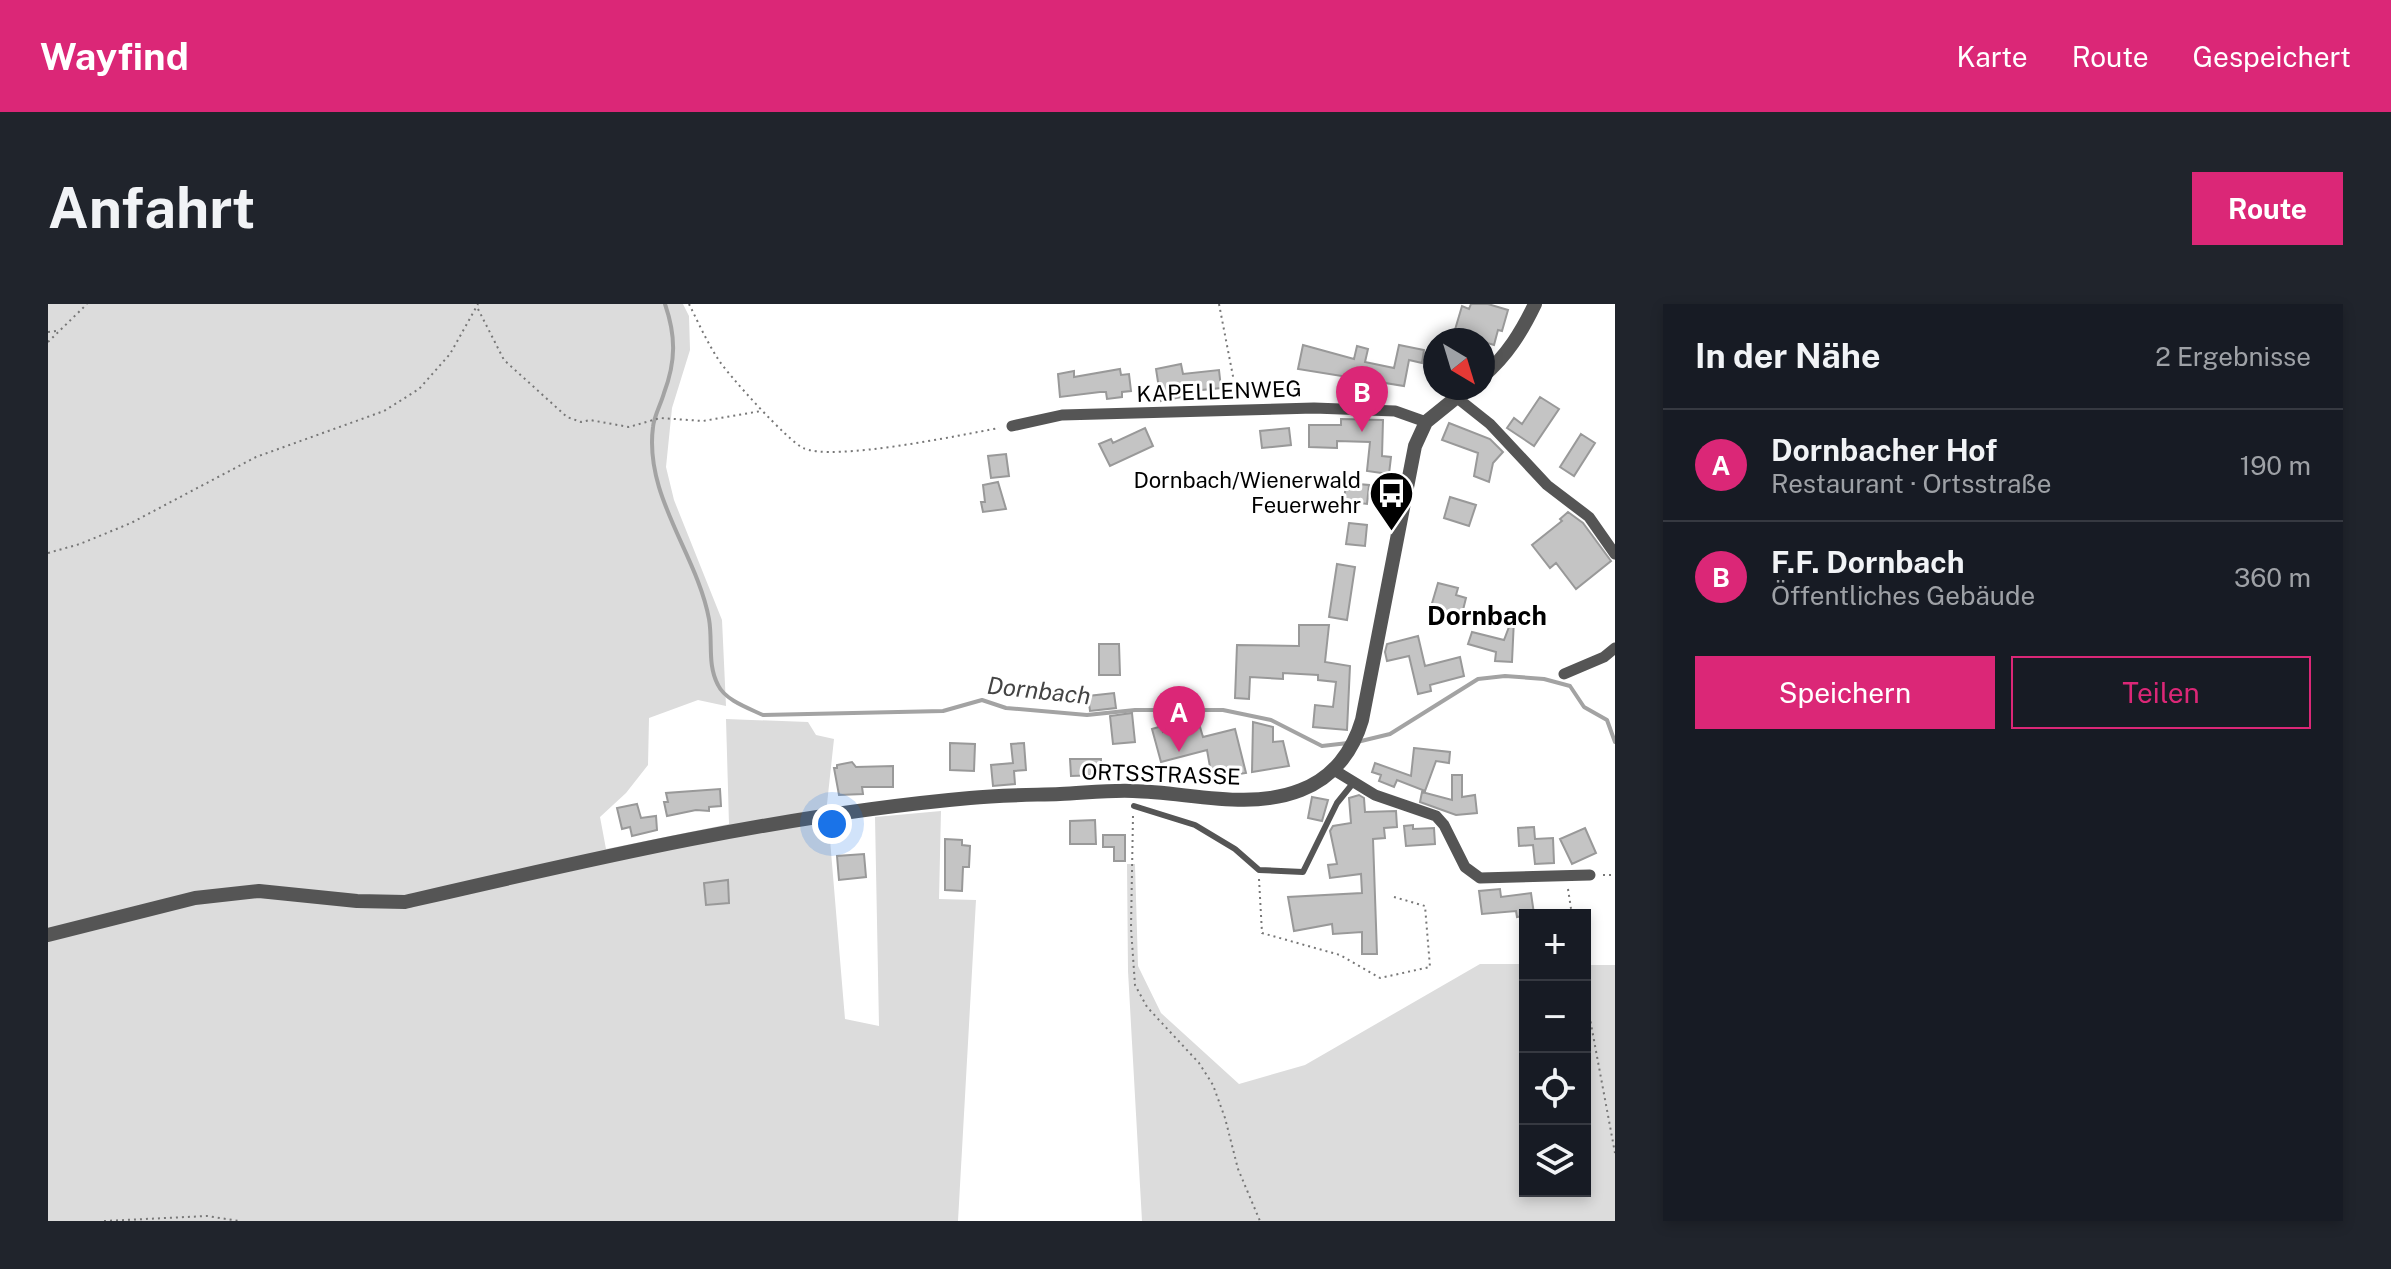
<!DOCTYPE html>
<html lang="de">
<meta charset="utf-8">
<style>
:root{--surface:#171b24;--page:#20242c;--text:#f1f3f6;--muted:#9ea1a6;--line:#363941;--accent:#db2777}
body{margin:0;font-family:"Public Sans",sans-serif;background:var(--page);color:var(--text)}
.controls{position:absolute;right:24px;bottom:24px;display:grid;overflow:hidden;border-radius:0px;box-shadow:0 4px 12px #0003}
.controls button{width:72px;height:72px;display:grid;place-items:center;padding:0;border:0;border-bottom:2px solid var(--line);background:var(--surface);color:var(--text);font:40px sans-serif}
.compass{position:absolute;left:1375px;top:24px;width:72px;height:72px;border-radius:50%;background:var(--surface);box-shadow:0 4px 12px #0003;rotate:142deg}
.you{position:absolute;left:784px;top:520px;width:28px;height:28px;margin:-20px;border:6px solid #fff;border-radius:50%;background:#1a73e8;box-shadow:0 0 0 12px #1a73e833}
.badge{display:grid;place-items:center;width:52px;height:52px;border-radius:50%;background:var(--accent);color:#fff;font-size:26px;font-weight:700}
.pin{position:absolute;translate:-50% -66px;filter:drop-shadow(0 2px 4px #0008)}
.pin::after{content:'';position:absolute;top:42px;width:28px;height:24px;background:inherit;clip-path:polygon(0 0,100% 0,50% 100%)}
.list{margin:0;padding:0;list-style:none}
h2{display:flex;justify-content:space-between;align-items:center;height:104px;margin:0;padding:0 32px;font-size:34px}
h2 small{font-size:26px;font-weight:400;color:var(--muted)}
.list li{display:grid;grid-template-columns:52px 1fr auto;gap:24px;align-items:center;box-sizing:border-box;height:112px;padding:0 32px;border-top:2px solid var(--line)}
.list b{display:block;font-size:30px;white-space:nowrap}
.list p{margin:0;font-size:26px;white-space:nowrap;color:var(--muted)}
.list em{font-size:26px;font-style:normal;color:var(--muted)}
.actions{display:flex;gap:16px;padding:24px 32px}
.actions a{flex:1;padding:18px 0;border:2px solid var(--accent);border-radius:0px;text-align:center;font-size:28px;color:var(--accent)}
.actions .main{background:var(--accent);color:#fff}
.icon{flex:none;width:44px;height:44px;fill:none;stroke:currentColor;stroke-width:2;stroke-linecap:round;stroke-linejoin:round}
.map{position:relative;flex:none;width:1567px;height:917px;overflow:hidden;border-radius:0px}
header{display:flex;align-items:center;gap:48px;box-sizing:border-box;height:112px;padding:0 40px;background:var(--accent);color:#fff}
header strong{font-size:38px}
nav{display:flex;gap:44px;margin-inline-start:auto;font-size:28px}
.intro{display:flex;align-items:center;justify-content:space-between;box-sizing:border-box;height:192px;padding:0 48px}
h1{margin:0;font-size:56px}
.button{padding:20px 36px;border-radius:0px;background:var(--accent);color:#fff;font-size:28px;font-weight:700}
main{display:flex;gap:48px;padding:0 48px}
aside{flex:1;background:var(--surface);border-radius:0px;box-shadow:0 4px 12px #0003}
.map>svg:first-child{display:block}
</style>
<header>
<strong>Wayfind</strong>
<nav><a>Karte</a><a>Route</a><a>Gespeichert</a></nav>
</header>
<div class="intro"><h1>Anfahrt</h1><a class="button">Route</a></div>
<main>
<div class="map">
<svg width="1567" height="917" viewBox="0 0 1567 917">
<rect width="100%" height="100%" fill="#fff"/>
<!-- green -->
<path fill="#dcdcdc" d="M0,0H635L641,12L642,46L624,104L618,163L626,196L674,316L678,402L650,396L601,414L600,461L578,489L552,513L558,545L681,520L678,415L760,418L768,431L786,435L779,500L797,715L831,722L827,513L893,507L891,595L928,596L910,917H0Z
M1079,560H1087L1090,662L1113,709L1191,780L1257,761L1432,660H1477V887H1537V661H1567V917H1094L1080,667Z"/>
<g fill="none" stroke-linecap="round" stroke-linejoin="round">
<!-- stream -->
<path stroke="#a3a3a3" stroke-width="4" d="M617,0C628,32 628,57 616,89C613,100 606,112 605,123C596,192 649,250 661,315C665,338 659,360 670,381C677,396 700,404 715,411L895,407L934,396L958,404L1039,411L1087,406H1175L1223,416L1274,442L1300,439
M1309,438L1342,430L1430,375L1457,372L1496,375L1522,382L1536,403L1559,416L1567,438"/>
</g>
<!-- building -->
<path fill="#c4c4c4" stroke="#999" stroke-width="2" d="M1423,0H1440L1460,6L1454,27L1450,26L1446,41L1406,29L1414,2L1421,5Z
M1255,41L1306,55L1309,42L1320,45L1317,58L1346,64L1351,41L1376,46L1374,59L1361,56L1356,82L1250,65Z
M1133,60L1135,70L1171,66L1173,84L1134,88V93L1113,97L1108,65Z
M1072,65L1073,71L1081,70L1083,87L1074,88V93L1059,95L1058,88H1052L1012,93L1010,70L1026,67V73Z
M1492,93L1511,105L1486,142L1459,124L1466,114L1474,120Z
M1293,115L1335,116L1334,152L1343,153L1341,170L1319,167L1322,138L1289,137V144L1261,143V121H1293Z
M1401,119L1442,135L1455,148L1445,159L1441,178L1426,172L1430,149L1394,136Z
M1097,124L1105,142L1062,162L1051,140L1063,135L1065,139Z
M1241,124L1243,141L1214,144L1212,127Z
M1533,130L1547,139L1526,172L1512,163Z
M958,150L961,172L943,174L940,152Z
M950,178L958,205L935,208L933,198H937L935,181Z
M1298,179L1321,181L1319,200L1296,197Z
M1402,193L1428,201L1421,222L1396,214Z
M1520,208L1535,219L1563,257L1528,285L1508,259L1502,264L1484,241L1514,217L1512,215Z
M1301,219L1319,221L1317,242L1298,240Z
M1289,260L1307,263L1299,316L1281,313Z
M1390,279L1410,284L1408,291L1418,294L1413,314L1382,306Z
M1464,315H1466L1464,358L1447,357L1448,348L1420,340L1424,328L1456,336Z
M1251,321H1281L1277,358L1302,362L1299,426L1265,423L1267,401L1285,403L1288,378L1270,376V371L1235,369V375L1202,373L1201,395L1187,394L1189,341L1251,342Z
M1370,332L1377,362L1412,353L1416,372L1382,381L1383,387L1370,390L1361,352L1339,357L1337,348L1339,340Z
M1051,340H1071L1072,371H1051Z
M1066,389L1068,404L1042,407L1040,392Z
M1084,409L1087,438L1065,440L1062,412Z
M1205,418L1225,423V438L1235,437L1241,462L1204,468Z
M1114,422L1115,428L1135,423L1136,427L1152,423L1155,433L1187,425L1198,469L1164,474L1159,446L1113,458L1104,425Z
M902,439L927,440L926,467L902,466Z
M976,439L978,466L966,467L967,480L945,482L943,461L965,459L963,440Z
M1366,444L1402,448L1401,459L1388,457L1377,487L1349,476L1346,483L1331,477L1333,471L1324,468L1327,459L1363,472Z
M1022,455H1053V471L1023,472Z
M804,458L808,463L845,462V483H814L815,490L791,491L786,464H789V461Z
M1404,471H1414V493L1427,491L1429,509L1408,511L1372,498L1374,488L1404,496Z
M672,485L673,502L661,503V507L648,506L619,512L616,498H620L618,489Z
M1311,491L1316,494L1317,508L1348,507L1349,523L1336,524L1337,534L1325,535L1329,650H1314V628L1285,630L1284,620L1246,627L1240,593L1314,589L1313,570L1282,574L1280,561L1289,560L1282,527L1285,522L1303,519L1301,494Z
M1264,493L1280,496L1274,517L1260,514Z
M589,500L593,514L608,512L609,526L584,532L582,523L574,525L569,504Z
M1047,516L1048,540H1022V517Z
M1365,521V525L1386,524L1387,540L1358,542L1356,522Z
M1486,523L1487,535L1505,534L1506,559L1487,560L1485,541L1471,542L1470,524Z
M1537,524L1548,549L1524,560L1512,535Z
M1055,531H1077V557H1066V543H1055Z
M897,535L914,536V541L922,542L921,563H915L914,587L897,586Z
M816,550L818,573L791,576L789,552Z
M680,576L681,599L658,601L656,579Z
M1452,585L1453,593L1483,589L1486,610L1469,613L1468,607L1434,610L1431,587Z"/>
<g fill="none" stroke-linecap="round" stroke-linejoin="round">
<!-- path -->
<path stroke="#777" stroke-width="2" stroke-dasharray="2 4" stroke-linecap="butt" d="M641,0C650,18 659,38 670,55C680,71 740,137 755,144C785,158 913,131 951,124
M1171,0L1189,93
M430,5L456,56L519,113L533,118L542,116L581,123L612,114L655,117L713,107
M0,28L8,27
M0,38L39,0
M0,249L32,240L83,219L208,153L336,107L371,85L402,50L430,0
M1085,512L1083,624L1087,681L1099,703L1151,759L1165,781L1177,814L1190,865L1212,917
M1555,571H1567
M1211,575L1214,629L1292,651L1332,674L1382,663L1377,602L1346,593
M1520,585L1524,611
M1537,688L1567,849
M56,917L159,912L191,917"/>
<!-- service -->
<path stroke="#555" stroke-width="6" d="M1086,502L1147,521L1187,545L1211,566L1255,568L1289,499L1306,478"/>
<!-- minor -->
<path stroke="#555" stroke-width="11" d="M1408,93L1442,120L1499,181L1541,213L1567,250
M964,122L1014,111L1266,104L1347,107L1378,118
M1516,370L1556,353L1567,344
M1286,466L1327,491L1388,512L1396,521L1417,563L1432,574L1542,571"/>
<!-- tertiary -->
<path stroke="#555" stroke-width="14" d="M1435,72C1459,52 1474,27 1487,0
M0,631L147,594L211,587L309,597L357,598C543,555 731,511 922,494C952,491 982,491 1012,490C1036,489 1061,486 1085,487C1140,488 1200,507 1253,486C1285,474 1305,447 1314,416L1367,142L1378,118L1420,84"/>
</g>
<!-- icons -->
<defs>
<symbol id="bus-pin" viewBox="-11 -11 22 30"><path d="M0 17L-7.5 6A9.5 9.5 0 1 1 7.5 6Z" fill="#000" stroke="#fff"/><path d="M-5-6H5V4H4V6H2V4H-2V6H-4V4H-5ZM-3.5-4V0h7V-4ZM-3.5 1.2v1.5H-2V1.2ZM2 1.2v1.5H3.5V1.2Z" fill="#fff"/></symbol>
</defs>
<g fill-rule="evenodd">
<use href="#bus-pin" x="1318" y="164" width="51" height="69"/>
</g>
<g text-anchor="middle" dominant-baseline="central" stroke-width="6" stroke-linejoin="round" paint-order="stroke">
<!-- street labels -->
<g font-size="22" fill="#000" stroke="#fff">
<text transform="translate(1171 87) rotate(-2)">KAPELLENWEG</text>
<text transform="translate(1113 470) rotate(2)">ORTSSTRASSE</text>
</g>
<!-- poi labels -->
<g font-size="22" fill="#000" stroke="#fff" text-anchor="end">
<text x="1313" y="176">Dornbach/Wienerwald<tspan x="1313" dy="25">Feuerwehr</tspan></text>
</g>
<!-- water labels -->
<g font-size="24" font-style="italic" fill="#444" stroke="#fff">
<text transform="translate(991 386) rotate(6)">Dornbach</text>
</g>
<!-- quarter labels -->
<g font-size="26" font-weight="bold" fill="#000" stroke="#fff">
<text x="1439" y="311">Dornbach</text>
</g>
</g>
</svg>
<div class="controls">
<button>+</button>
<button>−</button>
<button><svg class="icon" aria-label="locate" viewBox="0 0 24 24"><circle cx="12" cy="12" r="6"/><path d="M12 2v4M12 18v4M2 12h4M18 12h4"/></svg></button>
<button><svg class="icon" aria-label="layers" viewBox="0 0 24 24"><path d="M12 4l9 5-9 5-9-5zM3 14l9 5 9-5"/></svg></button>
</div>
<svg class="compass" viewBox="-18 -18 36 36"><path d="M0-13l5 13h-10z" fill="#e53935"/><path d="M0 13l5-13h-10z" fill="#9ea1a6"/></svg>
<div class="you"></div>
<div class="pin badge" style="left:1131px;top:448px">A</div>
<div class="pin badge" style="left:1314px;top:128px">B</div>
</div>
<aside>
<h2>In der Nähe<small>2 Ergebnisse</small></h2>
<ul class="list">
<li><span class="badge">A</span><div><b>Dornbacher Hof</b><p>Restaurant · Ortsstraße</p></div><em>190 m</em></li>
<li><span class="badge">B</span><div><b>F.F. Dornbach</b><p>Öffentliches Gebäude</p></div><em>360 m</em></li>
</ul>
<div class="actions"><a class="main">Speichern</a><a>Teilen</a></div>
</aside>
</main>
